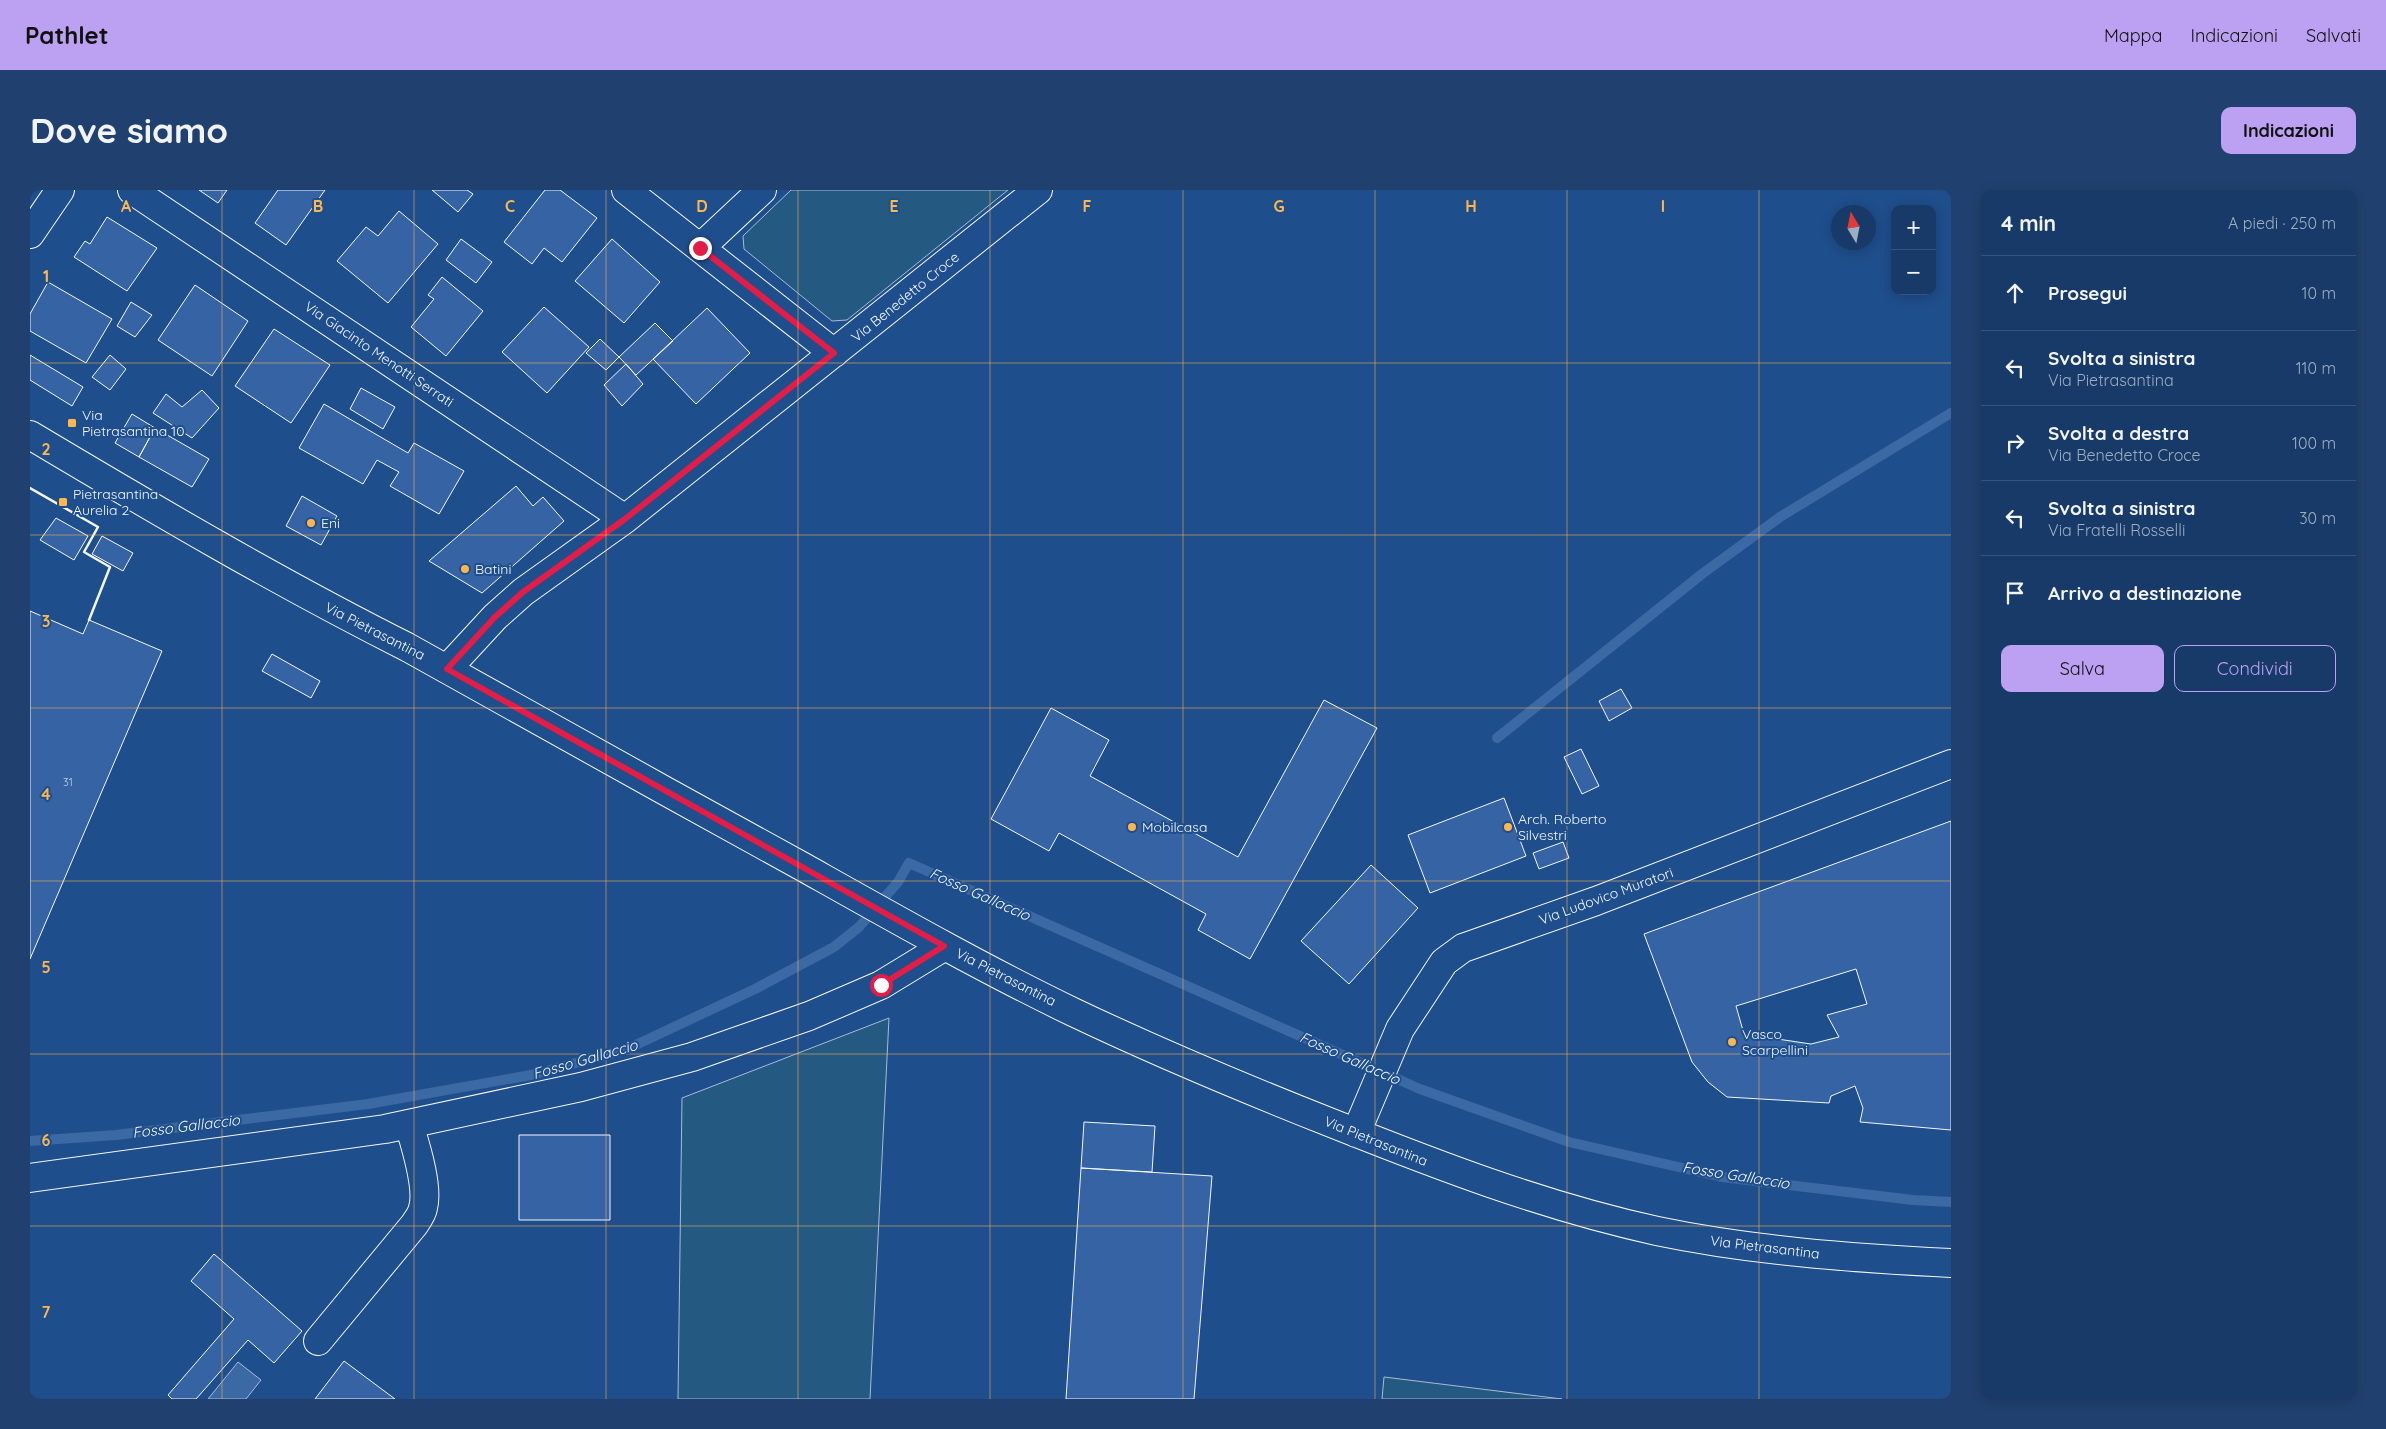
<!DOCTYPE html>
<html lang="it">
<meta charset="utf-8">
<style>
:root{--surface:#173a69;--page:#20416f;--text:#f1f3f6;--muted:#9eadc0;--line:#36547d;--accent:#bca0f2}
body{margin:0;font-family:Quicksand,sans-serif;background:var(--page);color:var(--text)}
.controls{position:absolute;right:15px;top:15px;display:grid;overflow:hidden;border-radius:10px;box-shadow:0 2px 12px #0003}
.controls button{width:45px;height:45px;display:grid;place-items:center;padding:0;border:0;border-bottom:1px solid var(--line);background:var(--surface);color:var(--text);font:25px sans-serif}
.compass{position:absolute;left:1801px;top:15px;width:45px;height:45px;border-radius:50%;background:var(--surface);box-shadow:0 2px 12px #0003;rotate:350deg}
.stop{position:absolute;width:15px;height:15px;margin:-11px;border:4px solid #e11d48;border-radius:50%;background:#fff}
.stop.end{background:#e11d48;border-color:#fff;box-shadow:0 1px 5px #0008}
.list{margin:0;padding:0;list-style:none}
h2{display:flex;justify-content:space-between;align-items:center;height:65px;margin:0;padding:0 20px;font-size:21px}
h2 small{font-size:16px;font-weight:400;color:var(--muted)}
.list li{display:grid;grid-template-columns:32px 1fr auto;gap:15px;align-items:center;box-sizing:border-box;height:75px;padding:0 20px;border-top:1px solid var(--line)}
.list b{display:block;font-size:19px;white-space:nowrap}
.list p{margin:0;font-size:16px;white-space:nowrap;color:var(--muted)}
.list em{font-size:16px;font-style:normal;color:var(--muted)}
.actions{display:flex;gap:10px;padding:15px 20px}
.actions a{flex:1;padding:11px 0;border:1px solid var(--accent);border-radius:10px;text-align:center;font-size:18px;color:var(--accent)}
.actions .main{background:var(--accent);color:#111}
.icon{flex:none;width:28px;height:28px;fill:none;stroke:currentColor;stroke-width:2;stroke-linecap:round;stroke-linejoin:round}
.map{position:relative;flex:none;width:1921px;height:1209px;overflow:hidden;border-radius:10px}
header{display:flex;align-items:center;gap:30px;box-sizing:border-box;height:70px;padding:0 25px;background:var(--accent);color:#111}
header strong{font-size:24px}
nav{display:flex;gap:28px;margin-inline-start:auto;font-size:18px}
.intro{display:flex;align-items:center;justify-content:space-between;box-sizing:border-box;height:120px;padding:0 30px}
h1{margin:0;font-size:35px}
.button{padding:12px 22px;border-radius:10px;background:var(--accent);color:#111;font-size:18px;font-weight:700}
main{display:flex;gap:30px;padding:0 30px}
aside{flex:1;background:var(--surface);border-radius:10px;box-shadow:0 2px 12px #0003}
.map>svg:first-child{display:block}
</style>
<header>
<strong>Pathlet</strong>
<nav><a>Mappa</a><a>Indicazioni</a><a>Salvati</a></nav>
</header>
<div class="intro"><h1>Dove siamo</h1><a class="button">Indicazioni</a></div>
<main>
<div class="map">
<svg width="1921" height="1209" viewBox="0 0 1921 1209">
<rect width="100%" height="100%" fill="#1f4e8c"/>
<!-- green -->
<path fill="#245a82" stroke="#a8bbd7" d="M761,0H978L817,130L802,131L714,59L713,46Z
M859,828L840,1209H648L652,908Z
M1354,1187L1532,1209H1352Z"/>
<!-- water -->
<path fill="#3b69a3" stroke="#a8bbd7" d="M208,1172L231,1190L216,1209H178Z"/>
<g fill="none" stroke-linecap="round" stroke-linejoin="round">
<!-- stream -->
<path stroke="#3b69a3" stroke-width="10" d="M1467,548L1672,384L1750,327L1921,223
M0,951L86,945L338,914L501,885L595,860L725,799L804,757L829,737L868,692L879,673L1390,899L1539,952L1692,987L1883,1010L1921,1012"/>
</g>
<!-- building -->
<path fill="#3563a3" stroke="#f2f6ff" fill-rule="evenodd" d="M169,0H197L188,13Z
M248,0H295L256,55L225,33Z
M402,0H437L443,4L428,22Z
M515,0H530L567,28L532,72L514,58L502,74L474,52Z
M369,21L408,54L358,113L307,71L336,37L348,46Z
M77,27L127,58L97,101L44,67L55,51L60,54Z
M431,49L462,72L446,93L416,70Z
M582,49L630,92L594,133L545,91Z
M412,87L453,121L416,166L381,137L404,109L398,105Z
M18,92L82,129L56,173L0,141V124Z
M165,95L218,131L182,186L128,150Z
M101,112L122,125L105,147L87,136Z
M514,117L559,157L517,203L472,162Z
M677,118L720,163L666,214L623,169Z
M625,133L643,151L606,185L589,167Z
M244,139L300,175L261,233L205,196Z
M570,149L589,167L576,180L556,163Z
M0,165L53,197L42,216L0,190Z
M80,165L96,179L80,200L62,187Z
M596,174L613,194L592,216L574,195Z
M331,198L365,217L353,239L320,219Z
M172,200L189,218L162,248L123,223L136,204L152,217Z
M294,214L378,263L384,253L434,281L409,324L360,296L369,282L347,270L333,294L269,258Z
M102,224L125,238L109,267L85,253Z
M125,238L179,269L162,297L109,267Z
M486,296L503,316L513,307L534,331L452,403L399,371Z
M272,306L307,326L291,355L256,336Z
M26,328L58,346L44,370L10,350Z
M72,346L103,363L93,381L62,364Z
M0,421L53,444L59,430L132,461L0,769Z
M242,464L290,491L281,508L232,481Z
M1591,499L1602,518L1579,531L1569,511Z
M1294,510L1347,538L1220,769L1168,740L1176,724L1029,643L1019,661L961,629L1021,518L1079,550L1060,586L1208,667Z
M1551,559L1569,596L1552,604L1534,567Z
M1474,608L1496,666L1400,703L1378,645Z
M1921,631V940L1830,932L1833,918L1825,896L1801,906L1799,913L1697,907L1678,892L1662,872L1614,744ZM1826,779L1837,814L1797,825L1809,847L1781,854L1714,844L1706,816Z
M1533,652L1539,668L1509,679L1503,663Z
M1341,675L1388,718L1319,794L1271,751Z
M1054,932L1125,936L1122,982L1051,978Z
M489,945H580V1030H489Z
M1051,978L1182,986L1164,1209H1036Z
M184,1064L272,1141L244,1173L218,1150L166,1209H142L138,1205L204,1129L161,1091Z
M314,1171L365,1209H285Z"/>
<g fill="none" stroke-linecap="round" stroke-linejoin="round">
<defs>
<path id="minor" d="M102,0L595,329
M596,0L804,163
M0,44L30,0
M670,58L732,0
M0,245C124,319 248,392 377,457C509,531 642,605 775,678C864,728 952,778 1043,822C1127,862 1213,898 1299,932C1407,975 1513,1016 1627,1041C1723,1061 1823,1068 1921,1073
M417,479L465,427L493,402L595,329L1008,0
M1326,943L1370,839L1414,772L1433,758L1566,711L1921,574
M0,988L355,939L551,897L662,867L779,826L851,795L915,756
M288,1151L384,1035C388,1029 392,1024 393,1018C399,997 385,954 379,934"/>
</defs>
<!-- minor casing -->
<use href="#minor" stroke="#f2f6ff" stroke-width="30"/>
<!-- minor -->
<use href="#minor" stroke="#1f4e8c" stroke-width="28"/>
<!-- wall -->
<path stroke="#f2f6ff" stroke-width="2.5" d="M0,298L68,337L54,362L80,377L59,430"/>
</g>
<g fill="none" stroke-linecap="round" stroke-linejoin="round">
<!-- route -->
<path stroke="#e11d48" stroke-width="6" d="M670,58L804,163L595,329L493,402L465,427L417,479L914,756L851,795"/>
</g>
<!-- grid -->
<path fill="none" stroke="#ffb74d" stroke-width="1" stroke-opacity="0.55" d="M192,0V1209M384,0V1209M576,0V1209M768,0V1209M960,0V1209M1153,0V1209M1345,0V1209M1537,0V1209M1729,0V1209M0,173H1921M0,345H1921M0,518H1921M0,691H1921M0,864H1921M0,1036H1921"/>
<!-- markers -->
<g fill="#ffb74d" stroke="#1f4e8c" stroke-width="2">
<rect x="37" y="228" width="10" height="10" rx="2.5"/>
<rect x="28" y="307" width="10" height="10" rx="2.5"/>
<circle cx="281" cy="333" r="5"/>
<circle cx="435" cy="379" r="5"/>
<circle cx="1102" cy="637" r="5"/>
<circle cx="1478" cy="637" r="5"/>
<circle cx="1702" cy="852" r="5"/>
</g>
<g text-anchor="middle" dominant-baseline="central" stroke-width="4" stroke-linejoin="round" paint-order="stroke">
<!-- number labels -->
<g font-size="11" fill="#c3d1e8">
<text x="38" y="592">31</text>
</g>
<!-- street labels -->
<g font-size="14" fill="#f2f6ff" stroke="#1f4e8c">
<text transform="translate(875 107) rotate(-39)">Via Benedetto Croce</text>
<text transform="translate(349 164) rotate(34)">Via Giacinto Menotti Serrati</text>
<text transform="translate(345 441) rotate(27)">Via Pietrasantina</text>
<text transform="translate(1576 706) rotate(-20)">Via Ludovico Muratori</text>
<text transform="translate(976 787) rotate(27)">Via Pietrasantina</text>
<text transform="translate(1346 951) rotate(22)">Via Pietrasantina</text>
<text transform="translate(1735 1057) rotate(7)">Via Pietrasantina</text>
</g>
<!-- poi labels -->
<g font-size="14" fill="#f2f6ff" stroke="#1f4e8c" text-anchor="start">
<text x="52" y="225">Via<tspan x="52" dy="16">Pietrasantina 10</tspan></text>
<text x="43" y="304">Pietrasantina<tspan x="43" dy="16">Aurelia 2</tspan></text>
<text x="291" y="333">Eni</text>
<text x="445" y="379">Batini</text>
<text x="1488" y="629">Arch. Roberto<tspan x="1488" dy="16">Silvestri</tspan></text>
<text x="1112" y="637">Mobilcasa</text>
<text x="1712" y="844">Vasco<tspan x="1712" dy="16">Scarpellini</tspan></text>
</g>
<!-- water labels -->
<g font-size="15" font-style="italic" fill="#f2f6ff" stroke="#1f4e8c">
<text transform="translate(950 704) rotate(24)">Fosso Gallaccio</text>
<text transform="translate(1320 868) rotate(24)">Fosso Gallaccio</text>
<text transform="translate(555 869) rotate(-16)">Fosso Gallaccio</text>
<text transform="translate(156 936) rotate(-7)">Fosso Gallaccio</text>
<text transform="translate(1706 985) rotate(9)">Fosso Gallaccio</text>
</g>
</g>
<g font-size="16" text-anchor="middle" font-weight="bold" fill="#ffb74d" stroke="#1f4e8c" stroke-width="4" stroke-linejoin="round" paint-order="stroke">
<text x="96" y="22">A</text>
<text x="288" y="22">B</text>
<text x="480" y="22">C</text>
<text x="672" y="22">D</text>
<text x="864" y="22">E</text>
<text x="1057" y="22">F</text>
<text x="1249" y="22">G</text>
<text x="1441" y="22">H</text>
<text x="1633" y="22">I</text>
<text x="16" y="92">1</text>
<text x="16" y="265">2</text>
<text x="16" y="437">3</text>
<text x="16" y="610">4</text>
<text x="16" y="783">5</text>
<text x="16" y="956">6</text>
<text x="16" y="1128">7</text>
</g>
</svg>
<div class="controls">
<button>+</button>
<button>−</button>
</div>
<svg class="compass" viewBox="-18 -18 36 36"><path d="M0-13l5 13h-10z" fill="#e53935"/><path d="M0 13l5-13h-10z" fill="#9eadc0"/></svg>
<div class="stop" style="left:851px;top:795px"></div>
<div class="stop end" style="left:670px;top:58px"></div>
</div>
<aside>
<h2>4 min<small>A piedi · 250 m</small></h2>
<ul class="list">
<li><svg class="icon" aria-label="ahead" viewBox="0 0 24 24"><path d="M12 20V5M6 11l6-6 6 6"/></svg><div><b>Prosegui</b></div><em>10 m</em></li>
<li><svg class="icon" aria-label="left" viewBox="0 0 24 24"><path d="M17 20v-9H6M10 6l-5 5 5 5"/></svg><div><b>Svolta a sinistra</b><p>Via Pietrasantina</p></div><em>110 m</em></li>
<li><svg class="icon" aria-label="right" viewBox="0 0 24 24"><path d="M7 20v-9h11M14 6l5 5-5 5"/></svg><div><b>Svolta a destra</b><p>Via Benedetto Croce</p></div><em>100 m</em></li>
<li><svg class="icon" aria-label="left" viewBox="0 0 24 24"><path d="M17 20v-9H6M10 6l-5 5 5 5"/></svg><div><b>Svolta a sinistra</b><p>Via Fratelli Rosselli</p></div><em>30 m</em></li>
<li><svg class="icon" aria-label="arrive" viewBox="0 0 24 24"><path d="M6 21V4h12l-3 4 3 4H6"/></svg><div><b>Arrivo a destinazione</b></div></li>
</ul>
<div class="actions"><a class="main">Salva</a><a>Condividi</a></div>
</aside>
</main>
